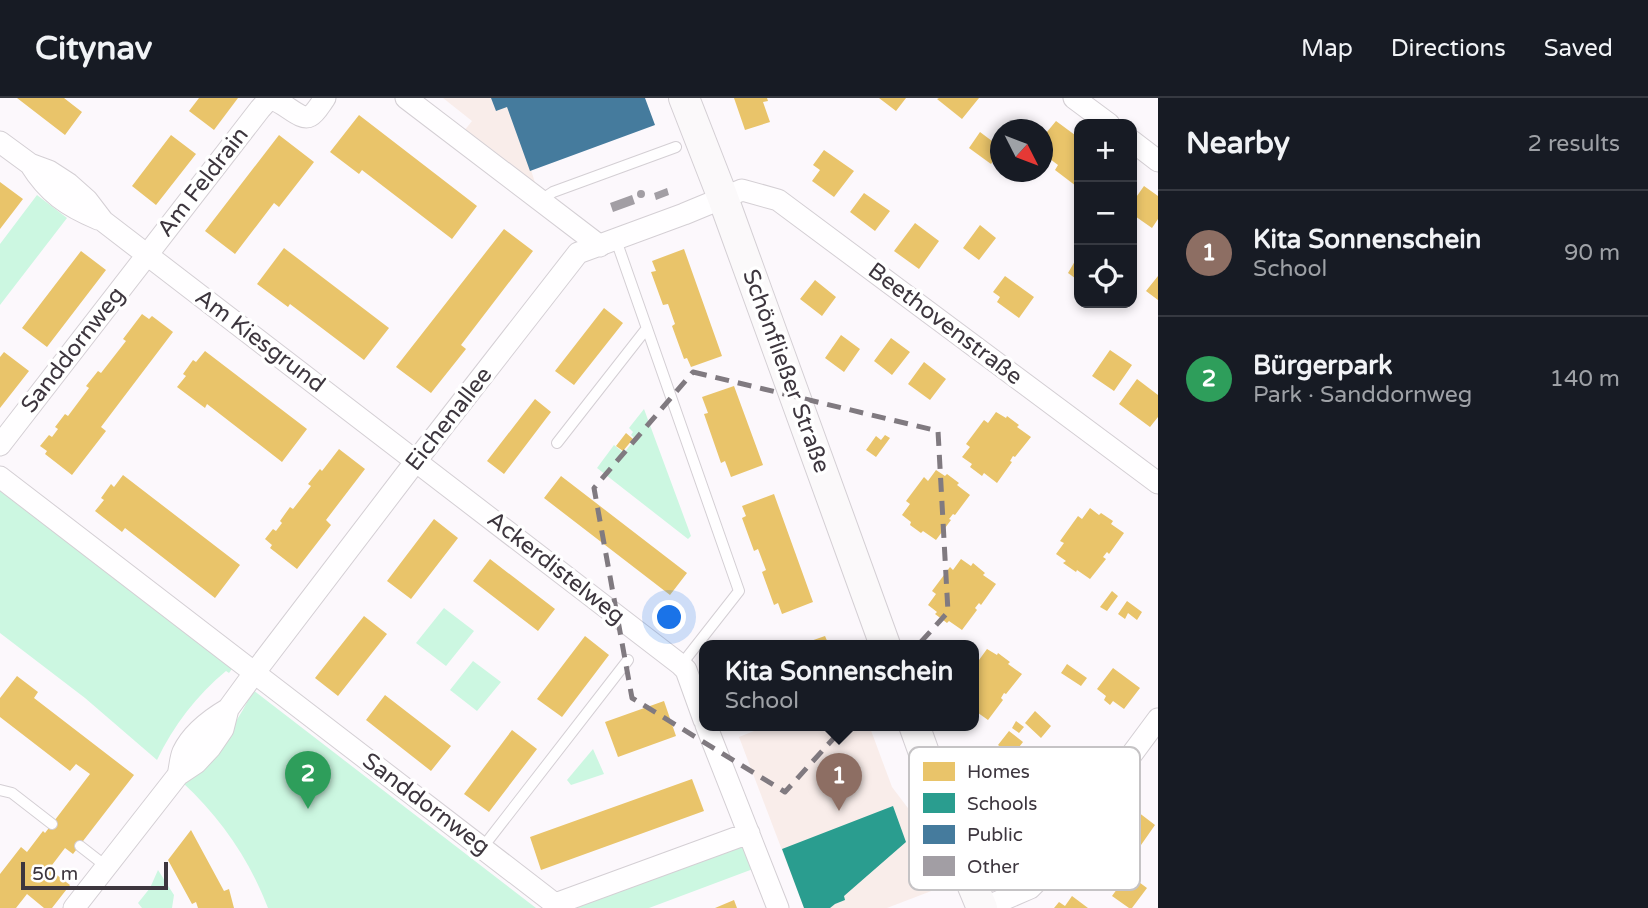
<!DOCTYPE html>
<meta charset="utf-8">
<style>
:root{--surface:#171b24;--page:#242831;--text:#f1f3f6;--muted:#9ea1a6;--line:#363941;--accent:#d93025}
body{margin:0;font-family:"Varela Round",sans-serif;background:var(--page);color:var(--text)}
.controls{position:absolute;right:21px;top:21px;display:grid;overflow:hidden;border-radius:14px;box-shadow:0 4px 10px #0003}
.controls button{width:63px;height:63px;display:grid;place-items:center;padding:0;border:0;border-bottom:2px solid var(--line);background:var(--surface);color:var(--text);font:35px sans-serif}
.compass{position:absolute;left:990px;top:21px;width:63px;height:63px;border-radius:50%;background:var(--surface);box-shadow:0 4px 10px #0003;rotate:132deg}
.scale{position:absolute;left:21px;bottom:18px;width:147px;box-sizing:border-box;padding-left:7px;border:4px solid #3d363e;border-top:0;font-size:19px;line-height:24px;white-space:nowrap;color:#3d363e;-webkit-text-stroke:5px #fff;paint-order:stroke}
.you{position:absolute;left:670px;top:520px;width:24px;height:24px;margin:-18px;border:5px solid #fff;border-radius:50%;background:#1a73e8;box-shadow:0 0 0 10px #1a73e833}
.badge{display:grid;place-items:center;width:46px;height:46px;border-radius:50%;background:var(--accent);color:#fff;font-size:23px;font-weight:700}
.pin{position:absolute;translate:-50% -58px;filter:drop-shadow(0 2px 4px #0008)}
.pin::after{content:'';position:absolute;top:37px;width:24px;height:21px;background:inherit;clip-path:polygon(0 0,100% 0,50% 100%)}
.popup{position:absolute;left:699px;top:542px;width:280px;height:91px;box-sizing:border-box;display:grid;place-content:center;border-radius:14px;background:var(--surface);filter:drop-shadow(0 2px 5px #0005);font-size:23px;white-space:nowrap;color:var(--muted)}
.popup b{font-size:26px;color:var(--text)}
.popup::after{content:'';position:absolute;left:50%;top:100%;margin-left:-14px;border:14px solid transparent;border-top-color:var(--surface)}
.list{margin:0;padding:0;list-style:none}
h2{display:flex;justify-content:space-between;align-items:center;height:91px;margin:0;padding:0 28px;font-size:30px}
h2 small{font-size:23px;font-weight:400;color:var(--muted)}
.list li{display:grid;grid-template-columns:46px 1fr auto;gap:21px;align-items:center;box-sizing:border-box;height:126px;padding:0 28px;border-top:2px solid var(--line)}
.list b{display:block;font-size:26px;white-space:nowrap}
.list p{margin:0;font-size:23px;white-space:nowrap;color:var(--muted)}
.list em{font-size:23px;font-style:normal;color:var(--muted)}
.icon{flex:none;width:38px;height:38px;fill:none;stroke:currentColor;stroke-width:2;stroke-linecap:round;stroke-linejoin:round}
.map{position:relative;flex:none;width:1158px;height:810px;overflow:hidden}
header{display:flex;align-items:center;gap:42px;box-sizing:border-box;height:98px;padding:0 35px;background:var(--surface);border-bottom:2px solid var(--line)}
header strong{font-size:33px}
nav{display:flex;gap:38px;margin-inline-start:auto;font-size:24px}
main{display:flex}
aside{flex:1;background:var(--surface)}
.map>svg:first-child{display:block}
</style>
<header>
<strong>Citynav</strong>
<nav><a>Map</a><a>Directions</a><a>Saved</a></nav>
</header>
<main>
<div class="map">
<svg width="1158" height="810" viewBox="0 0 1158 810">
<rect width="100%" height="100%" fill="#fcf8fc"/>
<!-- education -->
<path fill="#f9edea" d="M443,0H645L531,72L536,88L464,33L472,23Z
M769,627H869L892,689L929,738L947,787L887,810H804L739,639Z"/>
<!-- green -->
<path fill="#ccf7e1" d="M37,97L67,120L0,207V146Z
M644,311L691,438L688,441L597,370L614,347L624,355L635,341L631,337L633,334L629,330Z
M0,388L234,568L229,575L226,573C197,597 173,628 157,662L85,600L0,535Z
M444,510L474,533L446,568L416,545Z
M473,563L501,584L477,613L450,592Z
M253,592L536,810H268C249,761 221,720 182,684C211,659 237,628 253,592Z
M593,651L604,676L571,687L567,682Z
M742,743L753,771L649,810H565Z
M158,772L174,797L172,810H142L138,805L150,790Z"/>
<!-- homes -->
<path fill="#e9c46a" d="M17,0H64L82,14L65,37Z
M199,0H238L214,32L189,13Z
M734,0H767L768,3L763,4L770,24L745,32Z
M879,0H906L896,13Z
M939,0H979L962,21L937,1Z
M359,17L477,108L452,141L362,72L359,76L330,54Z
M1056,23L1079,40L1075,44L1079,48V94L1075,90L1076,88L1055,72L1058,67L1042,55V40Z
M980,34L1000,49V53L991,66L969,50Z
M171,37L196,56L156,107L132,88Z
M279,37L314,64L279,109L274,105L235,156L205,133Z
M824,52L854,73L834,99L812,83L820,72L813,67Z
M0,84L23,101L0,131Z
M1144,88L1158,98V121L1152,130L1132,116V105Z
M864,95L890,113L875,133L850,114Z
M915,125L939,143L919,171L894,153Z
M980,127L996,140L979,162L963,150Z
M504,131L533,153L461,247L466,251L431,295L396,269Z
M284,150L389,230L364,262L290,206L288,209L257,186Z
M684,151L722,258L691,269L687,260L684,261L672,228L675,226L668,206L663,207L651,174L656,173L652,163Z
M81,153L106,172L47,249L22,230Z
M1075,163L1079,165V183L1068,175Z
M1005,178L1034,199L1019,220L997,204L1000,199L993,194Z
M1158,178V202L1146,193Z
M815,182L836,199L822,218L800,201Z
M604,210L623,225L574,287L555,273Z
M142,216L149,221L152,218L173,234L101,329L106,333L72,377L45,356L47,353L40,348L49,337L52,339L58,331L55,329L65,316L68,318L89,290L86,288L98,273L101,275L126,243L123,241Z
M841,237L860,251L844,274L825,260Z
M891,240L910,254L892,277L874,263Z
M1110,252L1132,267L1114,293L1092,278Z
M205,253L307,331L282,364L207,306L205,310L177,289L186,278L183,276L193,262L196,264Z
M4,254L29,273L0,310V259Z
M924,264L946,281L930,302L908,286Z
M1137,281L1158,297V319L1150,329L1119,306Z
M734,288L763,367L731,379L725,363L721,365L704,316L708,315L702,299Z
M535,301L551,314L504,376L487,363Z
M996,314L1006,320L1007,318L1019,327L1017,329L1031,339L1015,359L1013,358L1010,363L1012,364L997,385L984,375L982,378L970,369L972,366L962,359L970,349L966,346L984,322L988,325Z
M626,335L633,341L623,353L616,348Z
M885,337L890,340L876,359L866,352L876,338L881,342Z
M339,351L365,371L326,422L331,427L297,471L270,450L272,447L265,441L273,431L276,433L282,425L280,423L290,409L293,411L311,388L308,386L320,371L322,373Z
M936,372L945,378L947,376L959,385L957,387L970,397L955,417L953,416L949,421L951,422L936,442L923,433L921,435L910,427L911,424L902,417L910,406L906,403L924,379L928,383Z
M123,377L240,467L215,500L125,430L122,434L95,413L104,402L101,400L111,386L114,389Z
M561,378L687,475L670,497L544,400Z
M774,396L813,504L782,516L778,505L774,507L762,474L766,472L758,451L754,453L742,420L746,418L742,408Z
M1090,410L1099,417L1101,415L1113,423L1111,426L1124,435L1109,456L1107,454L1103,459L1106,461L1090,481L1077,472L1076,474L1063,465L1066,463L1056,456L1064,445L1060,443L1078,418L1082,421Z
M434,421L458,440L411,501L387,483Z
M490,461L555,511L538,533L473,483Z
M961,461L971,468L973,465L985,475L983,477L996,486L981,507L979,505L975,510L977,512L962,532L949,523L947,525L935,516L937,514L928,507L936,496L932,493L950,469L953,472Z
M1112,493L1118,498L1107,513L1100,509Z
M1127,503L1142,514L1137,522L1128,515L1125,521L1118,516Z
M364,518L387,536L338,598L315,580Z
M585,538L609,557L562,619L537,601Z
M825,538L829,547H802V546Z
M987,551L997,557L998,555L1010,564L1008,566L1022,576L1006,596L1004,595L1001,600L1003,602L988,622L974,612V561L975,559L979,562Z
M1067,566L1087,580L1081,588L1061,575Z
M1113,570L1140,590L1124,611L1113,603L1110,607L1104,602L1106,598L1097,591Z
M17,578L38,594L34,600L134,677L73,756L65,750L49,771L70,787L52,810H44L27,796L16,810H0V776L21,749L27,754L43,733L45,735L90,676L76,666L70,673L0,619V600Z
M385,597L451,648L431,673L366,622Z
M664,603L676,638L618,659L605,624Z
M1035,613L1051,628L1041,640L1025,625Z
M1016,623L1024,629L1019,635L1012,630Z
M512,632L537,651L489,714L464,696Z
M1009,633L1023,644L1012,658L998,647Z
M1054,677L1070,689L1052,713L1026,694L1039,678L1048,685Z
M692,681L704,713L541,772L530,739Z
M1138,714L1155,727L1141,747L1123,735Z
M1019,718L1039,733L1021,756L1001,741Z
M191,732L224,793L229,791L234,810H198L196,804L192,806L168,762Z
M1128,776L1147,790L1132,810H1129L1112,798Z
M1072,798L1088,810H1054L1059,804L1065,808Z
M734,802L737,810H715Z"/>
<!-- schools -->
<path fill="#2a9d8f" d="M893,708L906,744L844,798L845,802L835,806L830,810H804L782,751Z"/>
<!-- public -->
<path fill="#457b9d" d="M491,0H645L655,27L530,73L507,9L496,13Z"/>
<!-- building -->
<path fill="#a29ea4" d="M667,90L669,97L656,102L654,95Z
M637 96a4 4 0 1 1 8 0a4 4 0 1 1-8 0Z
M632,97L635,106L613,114L610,105Z"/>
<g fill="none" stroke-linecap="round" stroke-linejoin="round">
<defs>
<path id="lane" d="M541,102L553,94L676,49
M616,142L739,493L681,567
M557,345L647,230
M0,692L12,695L52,726
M80,748L107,769
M483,749L628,562"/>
<path id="street" d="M406,0L600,148
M1074,0L1109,26
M1132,43L1158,63
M0,44L30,66L49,73L69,86L87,102L103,123L146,156L681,567L686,572L704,622
M30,66C48,95 67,108 98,121
M0,347L260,11L269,1C282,1 300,24 310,18C316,15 321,5 325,0
M0,379L555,806L749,735
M706,627L778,810
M178,677C180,670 180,661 183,654C192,635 211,621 228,611
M74,810L178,677L196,665L210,650L223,631L228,611L255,574L416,363L578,155L684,116L742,92L778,102L1158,385
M984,810L1030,790L1040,780L1158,621"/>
<path id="secondary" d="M684,0L723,100L885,547
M914,627L965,769L982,810"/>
</defs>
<!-- lane casing -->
<use href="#lane" stroke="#d4cfd4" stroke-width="12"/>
<!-- street casing -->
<use href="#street" stroke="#d4cfd4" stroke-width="23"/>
<!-- secondary casing -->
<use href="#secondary" stroke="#d4cfd4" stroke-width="32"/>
<!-- lane -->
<use href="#lane" stroke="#fffeff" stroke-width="10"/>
<!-- street -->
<use href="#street" stroke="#fffeff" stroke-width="21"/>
<!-- secondary -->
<use href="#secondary" stroke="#fbf9fa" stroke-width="30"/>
</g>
<!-- marked area -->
<path fill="none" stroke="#807a80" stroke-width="5" stroke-dasharray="14 9" stroke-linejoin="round" d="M693,274L938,333L948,514L785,694L632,600L594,390Z"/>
<g text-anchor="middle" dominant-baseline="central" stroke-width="7" stroke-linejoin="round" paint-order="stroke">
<!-- street labels -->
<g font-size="23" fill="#3d363e" stroke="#fff">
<text transform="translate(203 84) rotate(-52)">Am Feldrain</text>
<text transform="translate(945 226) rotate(37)">Beethovenstraße</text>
<text transform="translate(260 243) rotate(37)">Am Kiesgrund</text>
<text transform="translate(73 252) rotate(-52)">Sanddornweg</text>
<text transform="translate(786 273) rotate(70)">Schönfließer Straße</text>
<text transform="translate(449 321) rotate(-52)">Eichenallee</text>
<text transform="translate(556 470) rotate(38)">Ackerdistelweg</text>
<text transform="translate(426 706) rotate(37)">Sanddornweg</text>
</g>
</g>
<!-- legend -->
<rect x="909" y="649" width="231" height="143" rx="10" fill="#fff" stroke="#c5c3c5" stroke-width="2"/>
<rect x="923" y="664" width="32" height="19" fill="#e9c46a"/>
<rect x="923" y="695" width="32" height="20" fill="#2a9d8f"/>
<rect x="923" y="727" width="32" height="19" fill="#457b9d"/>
<rect x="923" y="758" width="32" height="20" fill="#a29ea4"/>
<g font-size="19" fill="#3d363e">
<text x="967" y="680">Homes</text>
<text x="967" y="712">Schools</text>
<text x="967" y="743">Public</text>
<text x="967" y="775">Other</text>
</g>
</svg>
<div class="controls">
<button>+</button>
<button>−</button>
<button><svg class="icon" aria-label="locate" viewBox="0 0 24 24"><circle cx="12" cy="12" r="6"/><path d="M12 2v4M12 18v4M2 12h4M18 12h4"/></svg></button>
</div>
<svg class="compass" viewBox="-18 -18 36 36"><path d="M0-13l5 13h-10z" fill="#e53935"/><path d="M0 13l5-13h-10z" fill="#9ea1a6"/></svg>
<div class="scale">50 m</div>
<div class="you"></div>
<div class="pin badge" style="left:839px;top:713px;background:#8d6e63">1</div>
<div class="popup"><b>Kita Sonnenschein</b>School</div>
<div class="pin badge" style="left:308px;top:711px;background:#2e9e5b">2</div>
</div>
<aside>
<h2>Nearby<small>2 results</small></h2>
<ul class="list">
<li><span class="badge" style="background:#8d6e63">1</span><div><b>Kita Sonnenschein</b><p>School</p></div><em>90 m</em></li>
<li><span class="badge" style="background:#2e9e5b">2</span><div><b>Bürgerpark</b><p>Park · Sanddornweg</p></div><em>140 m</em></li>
</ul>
</aside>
</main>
